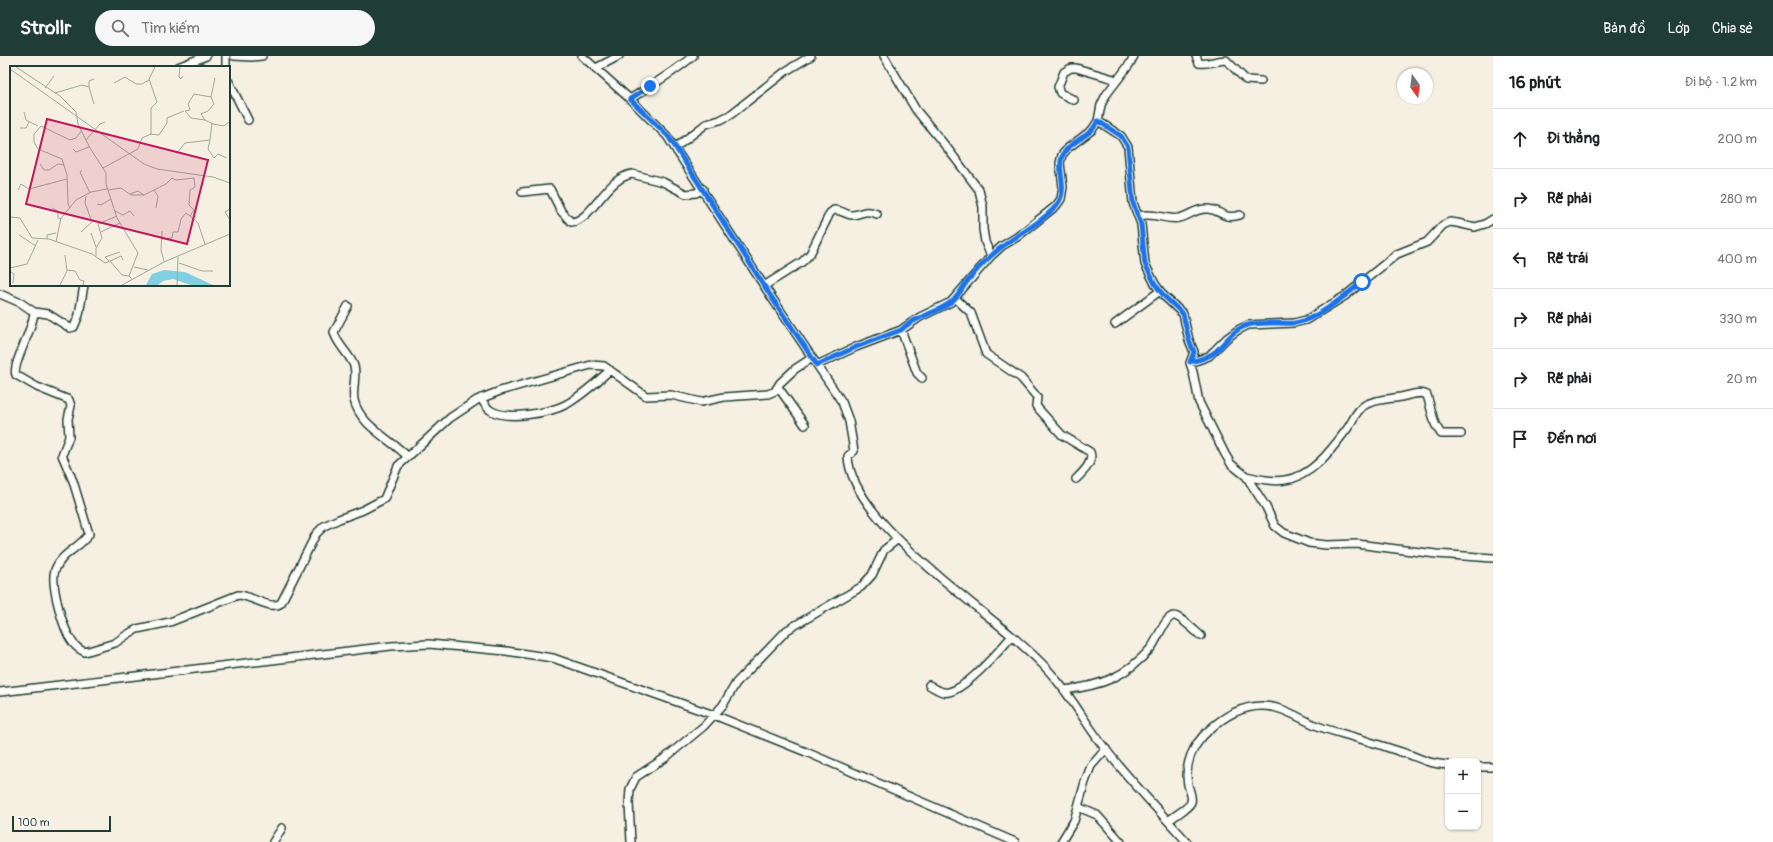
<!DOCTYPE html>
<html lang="vi">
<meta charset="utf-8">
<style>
:root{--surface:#fff;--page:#f6f6f6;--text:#202124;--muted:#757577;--line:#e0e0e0;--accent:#1f3d34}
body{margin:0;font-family:Pangolin,sans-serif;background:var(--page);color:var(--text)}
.controls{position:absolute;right:12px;bottom:12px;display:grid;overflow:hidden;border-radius:8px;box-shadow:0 1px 3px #0004}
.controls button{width:36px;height:36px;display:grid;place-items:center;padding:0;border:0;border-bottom:1px solid var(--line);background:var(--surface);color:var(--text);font:20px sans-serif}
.compass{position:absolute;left:1397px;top:12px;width:36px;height:36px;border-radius:50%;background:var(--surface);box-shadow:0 1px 3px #0004;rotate:166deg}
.scale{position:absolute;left:12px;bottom:10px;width:99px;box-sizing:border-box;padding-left:4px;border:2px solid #1f3d34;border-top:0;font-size:11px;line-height:14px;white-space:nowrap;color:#1f3d34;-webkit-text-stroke:3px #fdfcf7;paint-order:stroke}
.stop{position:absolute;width:12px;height:12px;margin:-9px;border:3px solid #1a73e8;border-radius:50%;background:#fff}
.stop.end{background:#1a73e8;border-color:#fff;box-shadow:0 1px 4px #0008}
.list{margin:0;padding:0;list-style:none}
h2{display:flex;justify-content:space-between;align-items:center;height:52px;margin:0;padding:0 16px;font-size:17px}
h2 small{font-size:13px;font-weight:400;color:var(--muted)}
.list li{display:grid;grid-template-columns:26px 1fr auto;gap:12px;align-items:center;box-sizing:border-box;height:60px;padding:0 16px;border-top:1px solid var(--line)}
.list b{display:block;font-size:15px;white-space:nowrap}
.list em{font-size:13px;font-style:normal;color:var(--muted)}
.icon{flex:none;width:22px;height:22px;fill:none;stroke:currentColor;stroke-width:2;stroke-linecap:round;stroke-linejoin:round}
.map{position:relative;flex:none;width:1493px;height:786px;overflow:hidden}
header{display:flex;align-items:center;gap:24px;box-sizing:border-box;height:56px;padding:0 20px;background:var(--accent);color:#fff}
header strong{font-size:19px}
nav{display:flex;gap:22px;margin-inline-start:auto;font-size:14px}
.search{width:280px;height:36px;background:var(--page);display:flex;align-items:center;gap:10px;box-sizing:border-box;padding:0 14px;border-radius:22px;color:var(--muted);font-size:15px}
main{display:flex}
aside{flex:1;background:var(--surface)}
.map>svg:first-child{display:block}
</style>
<header>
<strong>Strollr</strong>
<div class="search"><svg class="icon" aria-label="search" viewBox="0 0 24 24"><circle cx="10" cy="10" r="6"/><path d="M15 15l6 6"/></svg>Tìm kiếm</div>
<nav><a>Bản đồ</a><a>Lớp</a><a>Chia sẻ</a></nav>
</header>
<main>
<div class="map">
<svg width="1493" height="786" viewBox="0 0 1493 786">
<rect width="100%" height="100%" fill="#f6f0e2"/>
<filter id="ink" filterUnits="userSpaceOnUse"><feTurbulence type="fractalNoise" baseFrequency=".025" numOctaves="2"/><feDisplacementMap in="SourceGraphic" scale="8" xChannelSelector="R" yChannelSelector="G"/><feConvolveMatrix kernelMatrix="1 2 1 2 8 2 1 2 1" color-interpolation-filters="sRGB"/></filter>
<g filter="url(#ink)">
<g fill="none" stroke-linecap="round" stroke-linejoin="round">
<defs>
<path id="minor" d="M234,0L251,1L262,0
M582,0L630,43L667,80L772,242L842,346L849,365L854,395L848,400C850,461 968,542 1013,581C1029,595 1045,609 1058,626C1076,648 1089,673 1107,695C1132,727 1160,756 1187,786
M884,0L916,54L948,93L979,134L983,151V173L985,186L991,200
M1196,0L1199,7C1208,9 1217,4 1226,4L1246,24L1261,25
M178,11L206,0
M226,11V0
M596,12L619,0
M229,26L248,64
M630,43C652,29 673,17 693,0
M1074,44L1060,37L1058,31L1064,16L1071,12H1076L1117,24
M1098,65L1121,80L1128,91L1133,147L1141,168L1145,208L1155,228L1164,240L1183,258L1189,284L1194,296L1190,307L1193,316L1199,346L1225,398L1231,408L1246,420L1266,451L1275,470L1284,477L1309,487L1326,489L1357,488L1436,498L1493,502
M676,91L706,68L720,64L730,59L786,15L811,0
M522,136L550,133L561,155L571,166C592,165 606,122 632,118L663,126L686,138L696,137L703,133
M1139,160C1155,156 1168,165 1179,162C1190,160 1195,152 1208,153C1222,154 1222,164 1240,159
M764,230L802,206L810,198L830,157L834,154C840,153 846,159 852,159C864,158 863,153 877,158
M0,238L21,247L34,256C34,272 11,310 16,319L37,331L69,344L71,350L68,363L69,381L62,399L73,425L89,478C80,492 61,497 55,514C50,528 63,572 71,584C74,589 80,594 85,596L115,587L128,578L137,573L170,566L238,539C251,539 271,555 281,547L316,478L324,470L339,463L363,454L384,443L398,410L450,362L477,344L500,335L591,309L604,310L646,340L671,339L701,346L724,341L768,338L775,335L780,327L795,313L812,302
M955,242L971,257L986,298L1021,322L1037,341L1036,350L1062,379L1090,396C1094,406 1083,416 1076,423
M348,250L334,276C336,288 350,298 354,310C357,320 352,332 354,344C360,370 391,383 408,401
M34,256L48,258L70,272L74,271L79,259L84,229
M1115,268L1160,235
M901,274L917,317L922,322
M1190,307L1209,300L1227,282L1238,274L1248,269L1294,267L1306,264L1345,240L1397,198L1427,186L1443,169L1450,166L1457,167L1475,171L1485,168L1493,163
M817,309L856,291L901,274L920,261L951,246L991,200L1002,190L1017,181L1056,150L1061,143L1063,131L1060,107L1062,99L1068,92L1092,74L1098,65L1101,49L1106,39L1129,9L1134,0
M778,331L805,369
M481,342C483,346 486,351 490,354C506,365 550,357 567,348C582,339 597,326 610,314
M1246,420C1259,423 1272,426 1285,424C1312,421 1332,393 1347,373C1353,365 1356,354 1365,349C1375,343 1390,343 1401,341C1410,339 1419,335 1427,339L1435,368L1441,378H1461
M929,629C935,632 942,638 949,636C967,632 1000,594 1012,580
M1064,634C1101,630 1126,621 1151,592C1157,585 1165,560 1174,560C1180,560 1196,576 1201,580
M0,636L391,590L429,588L506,595L553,602L714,659L806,696L1015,786
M1478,711H1493
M1078,751L1097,759L1121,786
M1168,765C1173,761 1190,751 1191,746C1193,741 1189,734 1188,729C1184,708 1193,689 1208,675C1223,661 1242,650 1262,650C1282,650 1297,661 1315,669C1332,676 1350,679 1367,685C1381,689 1394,694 1408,698C1424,704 1430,708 1448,709
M273,786L282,772
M631,786L629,747L630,733L636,721L665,702L704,670L723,649L736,627L787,574L861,531L872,519L884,494L898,483
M1061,786L1074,765L1085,726L1091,710L1106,693"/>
</defs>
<!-- minor casing -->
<use href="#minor" stroke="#1f3d34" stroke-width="10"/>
<!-- minor -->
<use href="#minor" stroke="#fdfcf7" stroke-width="7"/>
</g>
</g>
<g fill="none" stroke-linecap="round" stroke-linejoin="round" filter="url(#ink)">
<!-- route -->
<path stroke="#1a73e8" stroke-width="5" d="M650,30L630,43L668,80L676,92L772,242L817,309L856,291L901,274C915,260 936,258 951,246C958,241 961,234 966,227C973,218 982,208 991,200C1009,182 1039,170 1056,150C1070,133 1056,116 1062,101C1066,89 1082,83 1091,75C1094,72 1096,68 1098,65L1121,80L1128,91L1133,147L1141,168L1145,208L1155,228L1164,240L1183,258L1189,284L1194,296L1190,306C1198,304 1208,302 1215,296C1226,286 1233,273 1248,269C1262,265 1279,268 1294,267C1315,265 1345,240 1362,226"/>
</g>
<!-- overview -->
<g transform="translate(10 10)">
<rect width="220" height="220" fill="#f6f0e2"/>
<path d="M154,204L175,206L203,219H181L163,213L153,215L148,219H136L142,208Z" fill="#82cfe1"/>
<path fill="none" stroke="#a0a89c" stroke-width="1" d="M6,1L50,30L66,46L68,58L80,82L96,107V118L107,152L128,187L119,210L122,213M170,1L169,11L171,13L173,10M0,3L134,98L147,103L203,111L220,117M205,12L201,31L204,38L198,45L191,48L195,54L203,58L214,60L220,55M104,17L115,11L126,18H132L139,14M79,21L84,38M35,22L44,10M45,27L72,19L79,21V15L84,13M14,46L16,54L28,60M195,54L181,52L175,45L180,44L178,38L184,28L201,31M10,62H16L19,56M140,68L149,69L157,57V52L174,45M76,74L90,58L95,56M200,74L198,83L204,92L208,88L217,92M63,83L66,86L79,81M167,87L175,77L200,74L202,57M30,98L34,104H39L48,98L54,99M93,102L128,83L132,72L141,68V42L147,36L139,13L145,1M72,104L70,106L80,127M8,124L11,118L19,123L57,113M98,124L111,122L121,129H134L156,118L162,112L166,114L184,112L185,121L180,124L179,139L184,144L180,150L188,157L195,178M144,124L148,130L146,142M120,128L128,125L134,129M87,138L91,139L101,133M42,142L48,145V152L51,153M60,142L58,138L57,109L52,93L28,83L24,76V68L31,60L60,74L66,72L72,64M220,143L215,146L220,154M105,145L113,149L120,145L124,150M0,151L10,152L22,172L39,173L82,188L95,197L100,195L112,209L119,210M152,165L151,184L154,195M71,166L82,156L75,137L76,130M91,166L110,157M81,167L86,181M9,169L26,180M37,173V169L46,167M152,173L162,172L163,166H168L171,153L176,147L180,150M46,176L51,152L66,134L81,126L97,123M86,190V182L92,172L88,158L107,150M99,195L95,191L110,186M100,195L111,190L113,194M169,197L192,205H203M124,201L138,204M0,202L17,198L28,174M57,204L65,205L70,214L74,215L73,219M0,205L4,208L3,217M50,219L57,205L55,189M112,219L154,196L220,168M167,219L168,191"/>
<path fill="#c2185b" fill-opacity="0.15" stroke="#c2185b" stroke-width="2" d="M37,53L198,94L177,178L16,138Z"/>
<rect width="220" height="220" fill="none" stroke="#1f3d34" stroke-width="2"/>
</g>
</svg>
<div class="controls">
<button>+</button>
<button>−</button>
</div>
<svg class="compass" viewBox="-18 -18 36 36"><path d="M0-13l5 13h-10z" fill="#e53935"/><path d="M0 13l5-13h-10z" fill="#757577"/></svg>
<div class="scale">100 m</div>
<div class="stop" style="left:1362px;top:226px"></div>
<div class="stop end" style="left:650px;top:30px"></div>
</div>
<aside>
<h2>16 phút<small>Đi bộ · 1.2 km</small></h2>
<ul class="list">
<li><svg class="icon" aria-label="ahead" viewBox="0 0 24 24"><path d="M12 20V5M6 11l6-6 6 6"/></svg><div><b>Đi thẳng</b></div><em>200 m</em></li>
<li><svg class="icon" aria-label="right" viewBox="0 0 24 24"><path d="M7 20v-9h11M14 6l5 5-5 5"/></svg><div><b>Rẽ phải</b></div><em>280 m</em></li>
<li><svg class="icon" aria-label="left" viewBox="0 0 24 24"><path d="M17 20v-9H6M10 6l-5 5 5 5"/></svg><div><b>Rẽ trái</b></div><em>400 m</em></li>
<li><svg class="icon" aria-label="right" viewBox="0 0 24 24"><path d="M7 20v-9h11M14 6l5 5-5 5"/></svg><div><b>Rẽ phải</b></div><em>330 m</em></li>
<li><svg class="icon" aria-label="right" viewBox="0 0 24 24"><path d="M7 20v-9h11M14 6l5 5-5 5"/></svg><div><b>Rẽ phải</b></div><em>20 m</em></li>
<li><svg class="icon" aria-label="arrive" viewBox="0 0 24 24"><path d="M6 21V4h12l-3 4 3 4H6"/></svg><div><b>Đến nơi</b></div></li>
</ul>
</aside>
</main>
